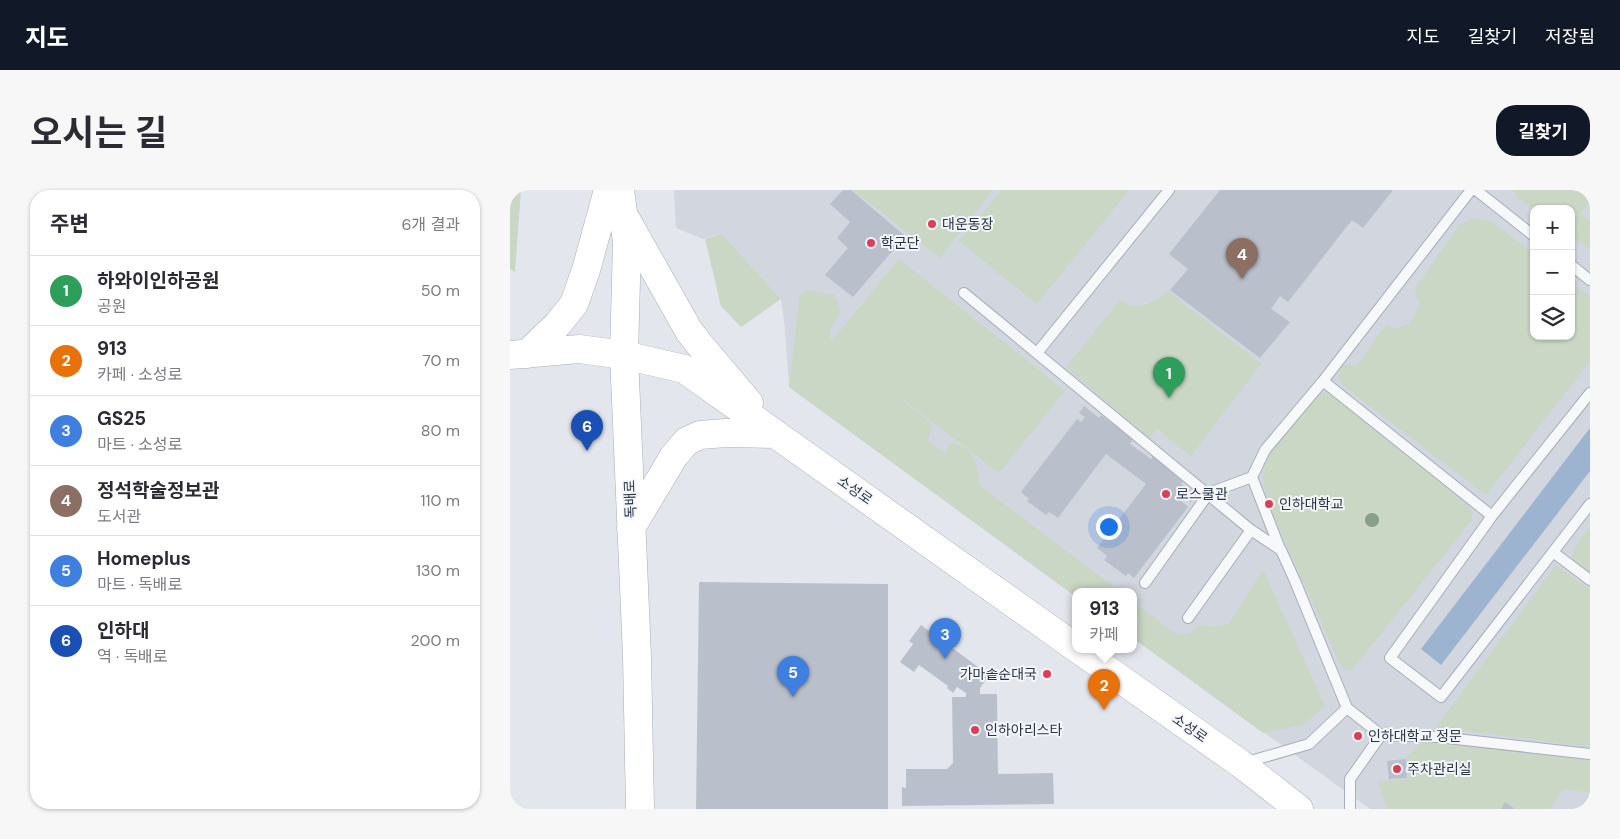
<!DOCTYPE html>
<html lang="ko">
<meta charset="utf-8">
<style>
:root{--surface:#fff;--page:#f7f7f7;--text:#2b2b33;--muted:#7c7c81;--line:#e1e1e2;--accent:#111827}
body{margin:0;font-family:"DM Sans","Noto Sans KR",sans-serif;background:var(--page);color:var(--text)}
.controls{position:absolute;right:15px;top:15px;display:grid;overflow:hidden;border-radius:10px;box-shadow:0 1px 4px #0004}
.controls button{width:45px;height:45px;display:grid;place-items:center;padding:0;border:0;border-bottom:1px solid var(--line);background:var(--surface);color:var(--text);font:25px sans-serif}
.you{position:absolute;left:598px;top:336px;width:18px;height:18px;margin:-12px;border:4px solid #fff;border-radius:50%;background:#1a73e8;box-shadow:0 0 0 8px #1a73e833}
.badge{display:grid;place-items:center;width:32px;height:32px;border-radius:50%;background:var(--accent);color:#fff;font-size:16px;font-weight:700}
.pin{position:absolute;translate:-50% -41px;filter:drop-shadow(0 1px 2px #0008)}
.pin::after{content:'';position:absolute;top:26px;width:18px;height:15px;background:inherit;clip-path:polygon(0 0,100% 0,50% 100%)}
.popup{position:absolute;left:562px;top:398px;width:65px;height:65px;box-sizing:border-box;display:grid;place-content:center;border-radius:10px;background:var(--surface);filter:drop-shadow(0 1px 4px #0005);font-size:16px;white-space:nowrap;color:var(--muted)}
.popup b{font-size:19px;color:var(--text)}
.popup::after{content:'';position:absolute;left:50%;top:100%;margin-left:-10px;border:10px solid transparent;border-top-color:var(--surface)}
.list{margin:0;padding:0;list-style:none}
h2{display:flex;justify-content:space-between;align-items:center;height:65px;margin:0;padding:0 20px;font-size:21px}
h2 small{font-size:16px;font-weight:400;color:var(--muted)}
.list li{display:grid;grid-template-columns:32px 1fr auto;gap:15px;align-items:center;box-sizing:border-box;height:70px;padding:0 20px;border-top:1px solid var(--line)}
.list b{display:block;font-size:19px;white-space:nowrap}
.list p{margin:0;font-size:16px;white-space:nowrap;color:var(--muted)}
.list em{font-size:16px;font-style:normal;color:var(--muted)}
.icon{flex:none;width:28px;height:28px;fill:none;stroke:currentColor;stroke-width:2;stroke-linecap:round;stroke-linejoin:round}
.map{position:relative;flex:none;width:1080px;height:619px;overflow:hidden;border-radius:20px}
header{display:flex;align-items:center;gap:30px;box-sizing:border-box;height:70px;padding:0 25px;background:var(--accent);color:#fff}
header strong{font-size:24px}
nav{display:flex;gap:28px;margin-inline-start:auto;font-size:18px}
.intro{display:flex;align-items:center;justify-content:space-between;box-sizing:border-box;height:120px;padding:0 30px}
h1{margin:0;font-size:35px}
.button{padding:12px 22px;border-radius:20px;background:var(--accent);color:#fff;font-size:18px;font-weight:700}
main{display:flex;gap:30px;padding:0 30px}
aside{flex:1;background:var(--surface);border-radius:20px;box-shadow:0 1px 4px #0004}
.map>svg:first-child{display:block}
</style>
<header>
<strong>지도</strong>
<nav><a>지도</a><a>길찾기</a><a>저장됨</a></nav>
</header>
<div class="intro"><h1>오시는 길</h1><a class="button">길찾기</a></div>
<main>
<aside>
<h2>주변<small>6개 결과</small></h2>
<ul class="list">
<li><span class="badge" style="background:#2e9e5b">1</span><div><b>하와이인하공원</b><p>공원</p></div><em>50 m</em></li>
<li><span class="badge" style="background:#e8710a">2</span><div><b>913</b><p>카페 · 소성로</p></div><em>70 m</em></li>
<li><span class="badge" style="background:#3f7fe0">3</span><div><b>GS25</b><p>마트 · 소성로</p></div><em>80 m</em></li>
<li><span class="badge" style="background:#8d6e63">4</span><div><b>정석학술정보관</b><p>도서관</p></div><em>110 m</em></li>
<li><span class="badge" style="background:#3f7fe0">5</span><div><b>Homeplus</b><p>마트 · 독배로</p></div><em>130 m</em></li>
<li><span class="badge" style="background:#1a4fb4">6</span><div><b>인하대</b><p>역 · 독배로</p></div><em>200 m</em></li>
</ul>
</aside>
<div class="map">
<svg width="1080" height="619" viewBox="0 0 1080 619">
<rect width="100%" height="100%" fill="#e3e7ed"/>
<!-- built -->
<path fill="#d1d6df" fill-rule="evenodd" d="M164,0H1080V619H860L623,448V401H565V406L279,197L275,139L271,109L212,44L193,49L166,38ZM1024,19H1061V146H1024Z"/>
<!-- green -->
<path fill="#c9d7c4" d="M0,0H11L5,82L0,79Z
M343,0H483L430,68Z
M492,0H619L527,114L449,51Z
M1003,0H1080V11L1070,24L1080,31V59L1061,46V19L1024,20L1011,11Z
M963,29L980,31L1024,64V146H1061V92L1080,106V171L976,305L835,197L828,187L833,175H847L876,135L886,139L900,133L910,115L905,99L949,35Z
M212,44L271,109L231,137L211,116L195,49Z
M389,69L555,201L489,283L361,185L422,234L418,251L435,263L440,253C463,255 469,275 469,295L609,401H565V406L279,197L290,105L297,100L325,105L330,122L320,140L321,152Z
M658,101L751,174L681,266L647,239L639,248L556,177L610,110C626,123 645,113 658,101Z
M812,202L821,204L957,314L962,322V330L841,481L834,479L830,474L757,311C753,295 750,280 759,265L808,203Z
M1080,337V384C1075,380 1068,377 1064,372C1057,363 1074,344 1080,337Z
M1046,375L1080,400V557L926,537Z
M753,380L815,516L793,535L753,543L623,448V412L667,445L680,443L690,435L705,437L719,434Z
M912,552H926L1080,570V603L1054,599L1039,619H1005L995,612L991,619H877L868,591L898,589L897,566Z"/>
<!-- water -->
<path fill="#9cb4cf" d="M1080,238V281L931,475L911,459Z"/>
<!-- building -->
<path fill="#bac0cb" d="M333,0H341L395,46L343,107L315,85L338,58L327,48L340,32L320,14Z
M710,0H883L853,38L842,30L778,112L770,106L761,119L780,132L750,168L660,100L678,79L659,64Z
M574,216L589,228L591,225L623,249L620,254L641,269L643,266L674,289L671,294L687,305L681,312L673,306L670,310L678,317L624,388L618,383L616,386L594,370L597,366L587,358L636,294L596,264L548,328L539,322L536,325L517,311L519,309L511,302L567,229L571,232L575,227L569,223Z
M189,392L378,394V619H186Z
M411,435L479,485L470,498V504H487L488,584L543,583L544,614L392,616V597L396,598V579H437L443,573L442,507H456V503L447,497L443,503L437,498L438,496L409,475L404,482L390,472L403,454L399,451Z
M896,569L897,588L879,589L877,571Z
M995,612L1005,619H991Z"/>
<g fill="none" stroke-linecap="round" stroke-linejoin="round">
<defs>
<path id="lane" d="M966,0L1024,46
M1061,75L1080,90
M454,103L741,340L771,360L785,391L837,518L799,554L734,573
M527,163L659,0
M813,191L982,326
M1080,203L982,326L880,468L931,507L1080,314
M770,359L742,287L755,260L813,191L961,0
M1043,362L1080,390
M635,393L699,303L742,287
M678,428L741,340
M837,518L871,545
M840,619V589L871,545L928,547L1080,564
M1077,619L1080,617"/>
<path id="secondary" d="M110,0L117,52L114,165L127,466L130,619
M117,31L179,141L190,155L239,213
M17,164L48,134L64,114L76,80L98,0
M0,165L69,159L114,165L174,179L565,457
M121,338L164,266L177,251L190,245L216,243L266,244
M568,459L731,574L789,619"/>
</defs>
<!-- lane casing -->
<use href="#lane" stroke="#a7aeb8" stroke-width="12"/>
<!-- secondary casing -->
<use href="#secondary" stroke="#a7aeb8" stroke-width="29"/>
<!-- lane -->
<use href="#lane" stroke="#f7f8fa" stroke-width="10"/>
<!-- secondary -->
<use href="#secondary" stroke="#fff" stroke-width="28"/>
</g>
<!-- trees -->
<circle fill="#889f88" cx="862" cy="330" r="7"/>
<!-- markers -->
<g fill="#db3f56" stroke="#f4f6f9" stroke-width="2">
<circle cx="422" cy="34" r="5"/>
<circle cx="361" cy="53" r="5"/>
<circle cx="656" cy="304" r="5"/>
<circle cx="759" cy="314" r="5"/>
<circle cx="537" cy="484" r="5"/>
<circle cx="465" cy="540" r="5"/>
<circle cx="848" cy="546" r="5"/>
<circle cx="887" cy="579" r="5"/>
</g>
<g text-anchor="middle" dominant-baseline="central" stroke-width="4" stroke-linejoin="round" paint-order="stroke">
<!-- poi labels -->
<g font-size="14" fill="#293447" stroke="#f4f6f9" text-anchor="start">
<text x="432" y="34">대운동장</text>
<text x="371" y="53">학군단</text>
<text x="666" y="304">로스쿨관</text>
<text x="769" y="314">인하대학교</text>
<text x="527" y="484" text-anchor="end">가마솥순대국</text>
<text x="475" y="540">인하아리스타</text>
<text x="858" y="546">인하대학교 정문</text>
<text x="897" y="579">주차관리실</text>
</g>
<!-- street labels -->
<g font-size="14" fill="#293447" stroke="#f4f6f9">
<text transform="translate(345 300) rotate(35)">소성로</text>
<text transform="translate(120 309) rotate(-92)">독배로</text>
<text transform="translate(680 538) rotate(35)">소성로</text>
</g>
</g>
</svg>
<div class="controls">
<button>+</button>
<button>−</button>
<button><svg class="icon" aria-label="layers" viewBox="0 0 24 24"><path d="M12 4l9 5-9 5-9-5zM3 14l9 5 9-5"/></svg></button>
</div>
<div class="you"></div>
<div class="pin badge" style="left:659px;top:208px;background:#2e9e5b">1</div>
<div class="pin badge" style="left:594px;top:520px;background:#e8710a">2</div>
<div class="popup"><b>913</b>카페</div>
<div class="pin badge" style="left:435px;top:469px;background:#3f7fe0">3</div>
<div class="pin badge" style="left:732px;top:89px;background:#8d6e63">4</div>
<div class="pin badge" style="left:283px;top:507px;background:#3f7fe0">5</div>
<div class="pin badge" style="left:77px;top:261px;background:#1a4fb4">6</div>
</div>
</main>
